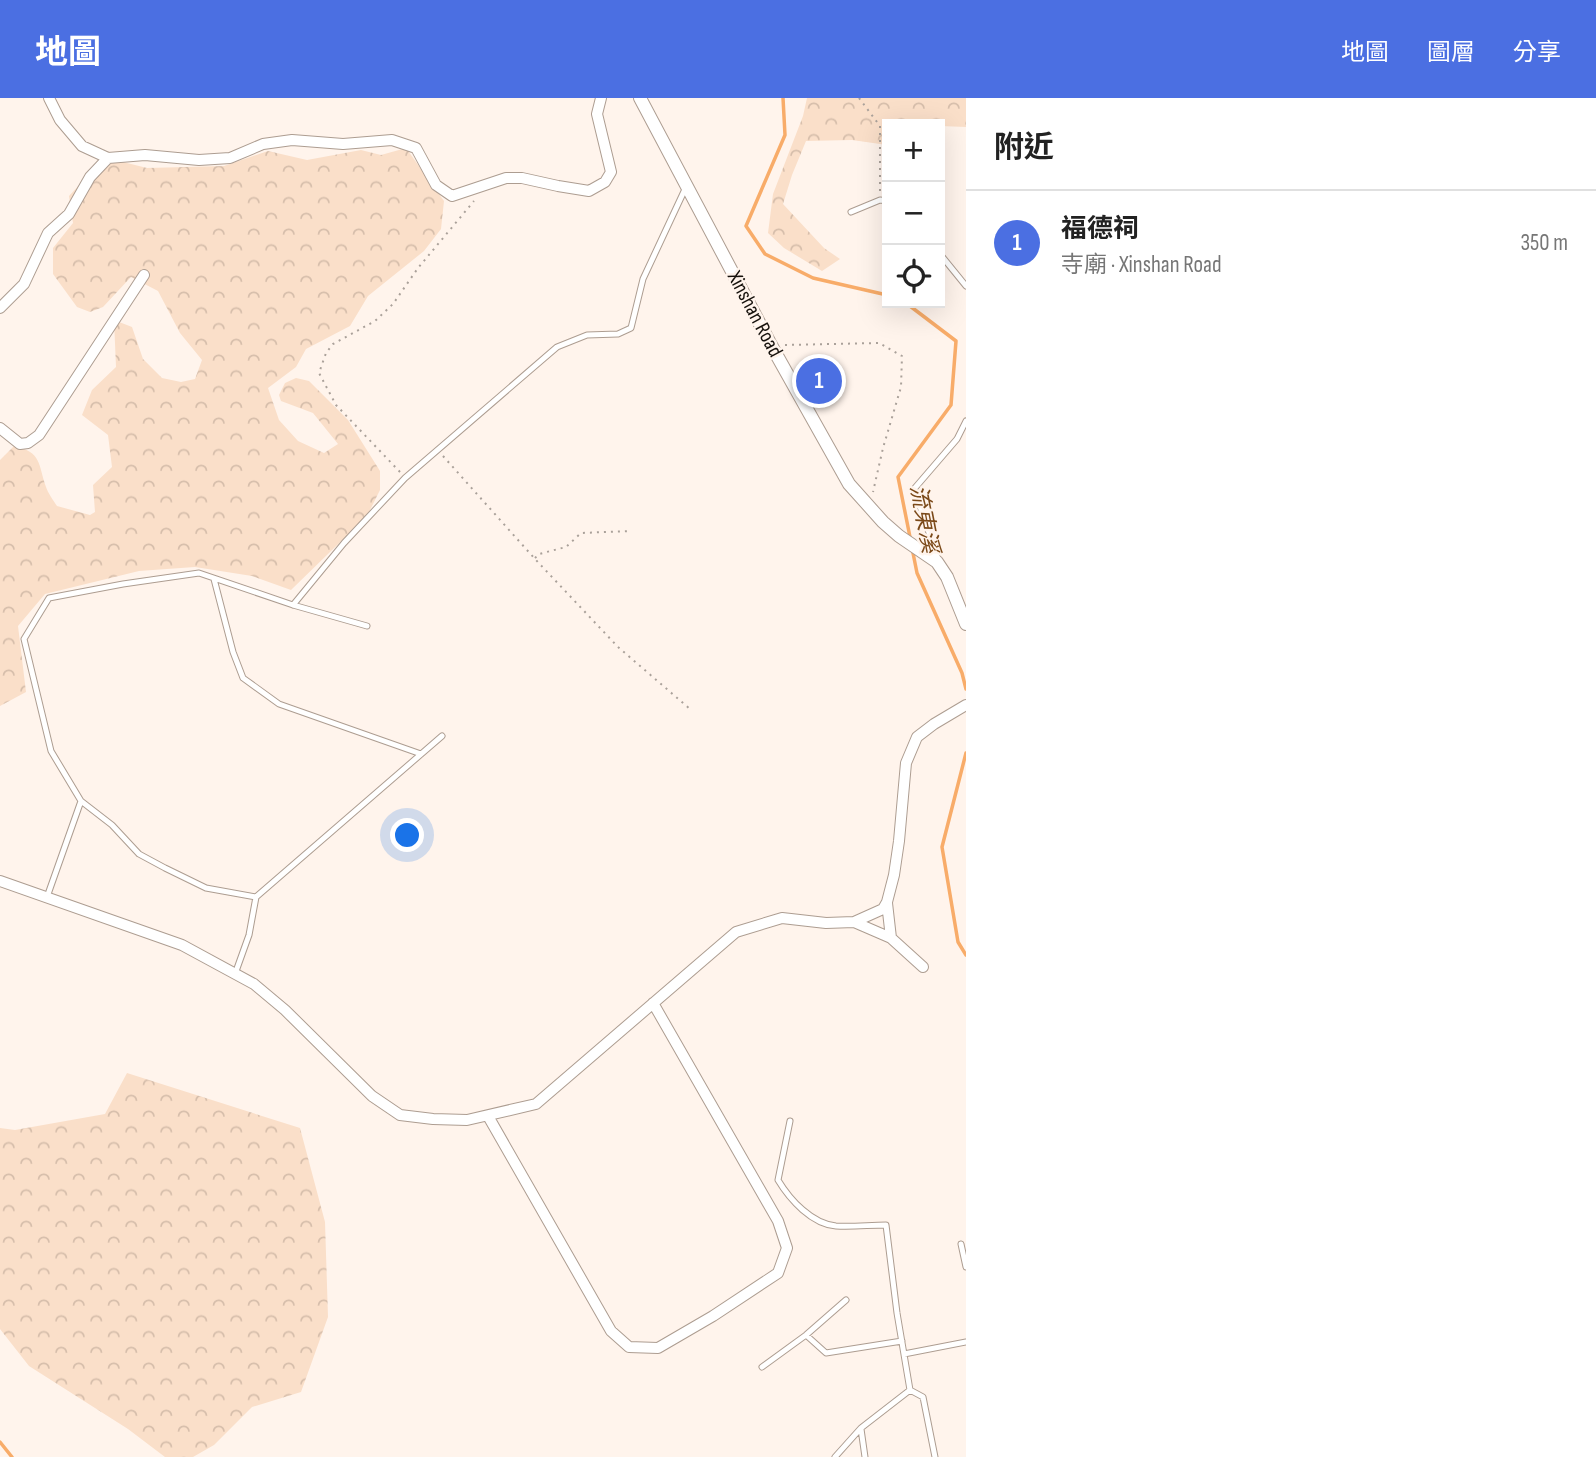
<!DOCTYPE html>
<html lang="zh-TW">
<meta charset="utf-8">
<style>
:root{--surface:#fff;--page:#f6f6f6;--text:#222;--muted:#767676;--line:#e0e0e0;--accent:#4b6fe2}
body{margin:0;font-family:"Sofia Sans Condensed","Noto Sans TC",sans-serif;background:var(--page);color:var(--text)}
.controls{position:absolute;right:21px;top:21px;display:grid;overflow:hidden;border-radius:0px;box-shadow:0 7px 28px #0002}
.controls button{width:63px;height:63px;display:grid;place-items:center;padding:0;border:0;border-bottom:2px solid var(--line);background:var(--surface);color:var(--text);font:35px sans-serif}
.you{position:absolute;left:408px;top:738px;width:24px;height:24px;margin:-18px;border:5px solid #fff;border-radius:50%;background:#1a73e8;box-shadow:0 0 0 10px #1a73e833}
.badge{display:grid;place-items:center;width:46px;height:46px;border-radius:50%;background:var(--accent);color:#fff;font-size:23px;font-weight:700}
.pin{position:absolute;translate:-50% -50%;border:4px solid #fff;box-shadow:0 2px 7px #0006}
.list{margin:0;padding:0;list-style:none}
h2{display:flex;justify-content:space-between;align-items:center;height:91px;margin:0;padding:0 28px;font-size:30px}
h2 small{font-size:23px;font-weight:400;color:var(--muted)}
.list li{display:grid;grid-template-columns:46px 1fr auto;gap:21px;align-items:center;box-sizing:border-box;height:105px;padding:0 28px;border-top:2px solid var(--line)}
.list b{display:block;font-size:26px;white-space:nowrap}
.list p{margin:0;font-size:23px;white-space:nowrap;color:var(--muted)}
.list em{font-size:23px;font-style:normal;color:var(--muted)}
.icon{flex:none;width:38px;height:38px;fill:none;stroke:currentColor;stroke-width:2;stroke-linecap:round;stroke-linejoin:round}
.map{position:relative;flex:none;width:966px;height:1359px;overflow:hidden}
header{display:flex;align-items:center;gap:42px;box-sizing:border-box;height:98px;padding:0 35px;background:var(--accent);color:#fff}
header strong{font-size:33px}
nav{display:flex;gap:38px;margin-inline-start:auto;font-size:24px}
main{display:flex}
aside{flex:1;background:var(--surface)}
.map>svg:first-child{display:block}
</style>
<header>
<strong>地圖</strong>
<nav><a>地圖</a><a>圖層</a><a>分享</a></nav>
</header>
<main>
<div class="map">
<svg width="966" height="1359" viewBox="0 0 966 1359">
<defs>
<pattern id="forest-crowns" width="20" height="18" patternUnits="userSpaceOnUse" patternTransform="scale(1.75)"><rect width="20" height="18" fill="#fadfc9"/><path d="M2 6a3 3 0 1 1 6 0M12 15a3 3 0 1 1 6 0" fill="none" stroke="#d6beab"/></pattern>
</defs>
<rect width="100%" height="100%" fill="#fff4ec"/>
<!-- forest -->
<path fill="url(#forest-crowns)" d="M807,0H966V29L940,28V26H887V47L852,42L806,43L792,77L783,106L824,150L840,161L822,173L784,150L768,135L773,96L803,18Z
M406,50L444,103L441,131L424,153L368,198L350,228L306,251L296,269L268,290L279,322L298,343L324,355L338,346L313,315L281,303L279,297L285,285L296,280L309,283L348,322L380,373V392L367,418L291,492L252,478L195,469L139,473L45,496L18,528L26,594L0,608V362L14,348C42,354 38,366 46,389C48,395 53,402 57,408L90,417L95,414L93,387L112,369L108,337L82,317L92,292L116,269L114,222L132,229L143,261L162,280L181,284L195,281L202,262L180,235L158,193L131,179L103,209L90,214L77,209L53,176V150L73,125L69,98L92,73L115,62L147,70L224,68L268,53L307,62L361,52L381,57Z
M127,975L300,1030L325,1124L328,1219L301,1294L252,1309L214,1347L193,1359H165L128,1331L29,1268L0,1231V1030L15,1032L105,1016Z"/>
<g fill="none" stroke-linecap="round" stroke-linejoin="round">
<!-- stream -->
<path stroke="#f8ac69" stroke-width="3.5" d="M783,0L785,37L746,128L765,156L813,180L887,197
M906,205L956,243L951,307L898,379L910,439
M912,450L917,475L962,575L966,591
M966,655L942,749L958,844L966,857
M0,1344L12,1359"/>
<defs>
<path id="service" d="M851,114L880,102L887,103
M940,156L966,188
M938,461L914,391L957,341L966,323
M214,481L233,554L243,580L279,606L421,656
M293,507L344,445L405,380L557,249L587,237L618,236L631,230L643,181L686,89
M47,799L81,703
M256,799L442,638
M235,876L249,837L256,799L206,790L165,770L139,756L112,727L81,703L51,653L24,541L49,500L123,486L199,475L293,507L367,528
M790,1023L778,1082C790,1102 812,1126 836,1128C853,1129 870,1127 886,1127L897,1215L910,1292L923,1299L935,1359
M961,1146L966,1169
M806,1237L826,1255L902,1243
M904,1256L966,1244
M762,1269L806,1237L846,1202
M861,1331L865,1359
M835,1359L861,1330L910,1292"/>
<path id="minor" d="M49,0L60,22L82,48L108,60L145,57L199,62L230,60L263,46L292,42L343,46L392,42L416,50L436,87L452,98L506,80H522L558,88L589,93L605,84L611,74L597,16L601,0
M0,210L24,186L48,135L69,116L90,79L108,60
M0,330L20,346L28,345L39,337L144,177
M0,783L182,847L254,886L285,912L372,998L400,1017L433,1021L467,1022L536,1006L736,834L782,820L826,825L854,824L883,811L887,804L894,777L899,743L906,665L917,639L934,626L966,607
M887,805L891,840
M854,824L891,840L923,869
M488,1018L611,1233L629,1249L658,1250L713,1218L778,1175L787,1150L778,1123L653,905"/>
<path id="tertiary" d="M640,0L771,247L849,386L883,424L899,438L937,464L947,479L966,526"/>
</defs>
<!-- service casing -->
<use href="#service" stroke="#ad9d91" stroke-width="7"/>
<!-- minor casing -->
<use href="#minor" stroke="#ad9d91" stroke-width="12"/>
<!-- tertiary casing -->
<use href="#tertiary" stroke="#ad9d91" stroke-width="14"/>
<!-- path -->
<path stroke="#aaa19a" stroke-width="2" stroke-dasharray="2 5" stroke-linecap="butt" d="M859,0L880,28V94
M785,247L879,245L902,258L901,289L883,350L873,394
M443,358L535,461L618,549L690,611
M400,374L336,307L319,275L326,255L333,246L375,223L393,206L418,170L474,103
M535,460L539,456L566,449L581,435L631,433"/>
<!-- service -->
<use href="#service" stroke="#fff" stroke-width="5"/>
<!-- minor -->
<use href="#minor" stroke="#fff" stroke-width="10"/>
<!-- tertiary -->
<use href="#tertiary" stroke="#fff" stroke-width="12"/>
</g>
<g text-anchor="middle" dominant-baseline="central" stroke-width="5" stroke-linejoin="round" paint-order="stroke">
<!-- street labels -->
<g font-size="21" fill="#16110c" stroke="#fff4ec">
<text transform="translate(755 216) rotate(62)">Xinshan Road</text>
</g>
<!-- water labels -->
<g font-size="23" font-style="italic" fill="#7b4918" stroke="#fff4ec">
<text transform="translate(924 421) rotate(79)">流東溪</text>
</g>
</g>
</svg>
<div class="controls">
<button>+</button>
<button>−</button>
<button><svg class="icon" aria-label="locate" viewBox="0 0 24 24"><circle cx="12" cy="12" r="6"/><path d="M12 2v4M12 18v4M2 12h4M18 12h4"/></svg></button>
</div>
<div class="you"></div>
<div class="pin badge" style="left:819px;top:283px">1</div>
</div>
<aside>
<h2>附近<small></small></h2>
<ul class="list">
<li><span class="badge">1</span><div><b>福德祠</b><p>寺廟 · Xinshan Road</p></div><em>350 m</em></li>
</ul>
</aside>
</main>
